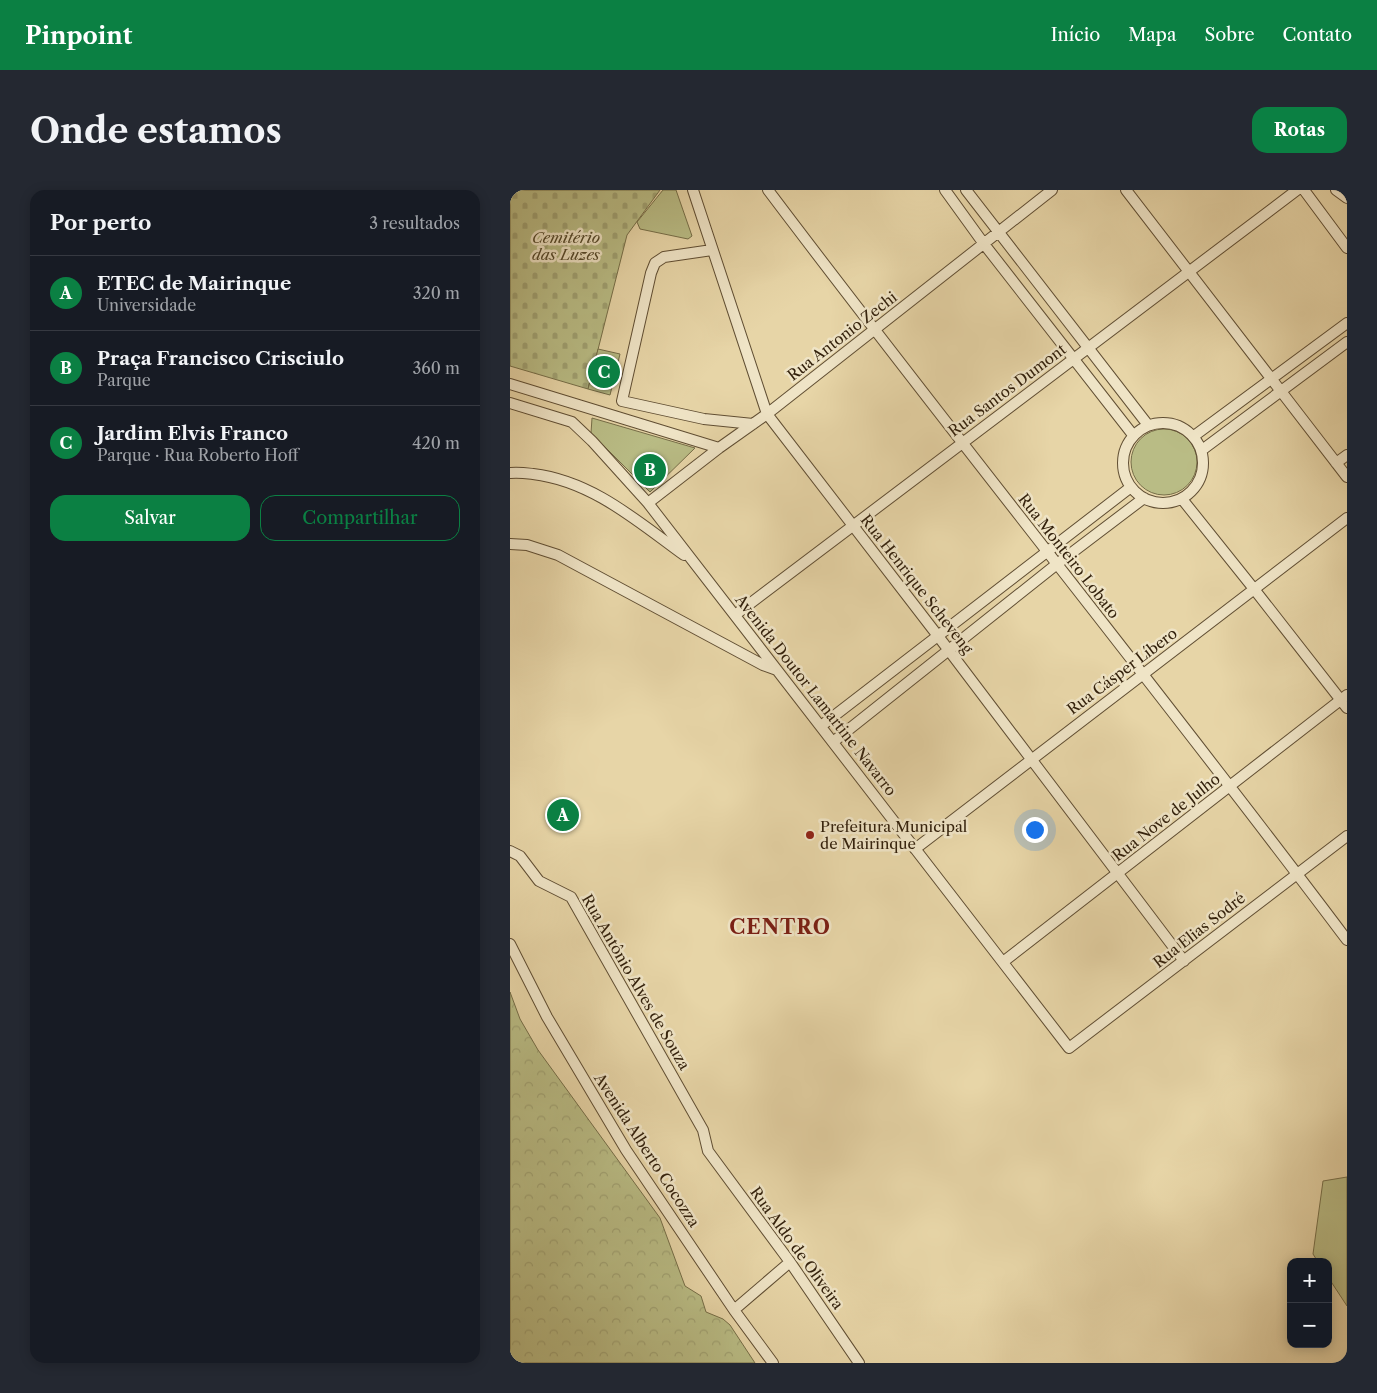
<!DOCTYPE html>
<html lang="pt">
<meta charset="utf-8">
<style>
:root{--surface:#171b24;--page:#242831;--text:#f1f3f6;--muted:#9ea1a6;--line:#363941;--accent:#0b8043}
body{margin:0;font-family:"Libre Caslon Text",serif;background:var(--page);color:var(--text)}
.controls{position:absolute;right:15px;bottom:15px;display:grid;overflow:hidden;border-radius:10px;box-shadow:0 2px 12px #0003}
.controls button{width:45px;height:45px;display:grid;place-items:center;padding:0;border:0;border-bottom:1px solid var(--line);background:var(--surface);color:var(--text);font:25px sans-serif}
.you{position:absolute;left:524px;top:639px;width:18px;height:18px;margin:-12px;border:4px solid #fff;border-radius:50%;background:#1a73e8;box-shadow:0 0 0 8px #1a73e833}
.badge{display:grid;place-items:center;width:32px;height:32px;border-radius:50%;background:var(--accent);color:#fff;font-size:16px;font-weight:700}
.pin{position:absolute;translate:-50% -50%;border:2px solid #fff;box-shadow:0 1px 5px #0006}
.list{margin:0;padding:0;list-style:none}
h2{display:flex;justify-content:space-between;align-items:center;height:65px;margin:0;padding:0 20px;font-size:21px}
h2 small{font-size:16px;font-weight:400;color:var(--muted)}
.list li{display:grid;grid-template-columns:32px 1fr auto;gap:15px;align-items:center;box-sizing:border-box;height:75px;padding:0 20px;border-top:1px solid var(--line)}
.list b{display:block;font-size:19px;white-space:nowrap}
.list p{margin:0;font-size:16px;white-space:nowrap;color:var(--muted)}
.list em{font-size:16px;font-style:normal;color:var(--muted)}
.actions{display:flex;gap:10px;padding:15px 20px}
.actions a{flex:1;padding:11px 0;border:1px solid var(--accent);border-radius:15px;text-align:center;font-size:18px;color:var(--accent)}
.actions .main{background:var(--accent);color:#fff}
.map{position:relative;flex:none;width:837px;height:1173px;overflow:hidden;border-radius:15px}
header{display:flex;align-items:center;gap:30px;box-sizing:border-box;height:70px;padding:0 25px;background:var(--accent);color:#fff}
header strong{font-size:24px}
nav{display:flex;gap:28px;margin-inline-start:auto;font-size:18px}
.intro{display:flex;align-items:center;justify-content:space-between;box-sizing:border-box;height:120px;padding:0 30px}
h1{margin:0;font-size:35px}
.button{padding:12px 22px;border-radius:15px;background:var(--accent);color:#fff;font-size:18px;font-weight:700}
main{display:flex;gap:30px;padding:0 30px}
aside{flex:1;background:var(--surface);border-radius:15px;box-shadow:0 2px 12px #0003}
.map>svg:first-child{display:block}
</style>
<header>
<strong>Pinpoint</strong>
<nav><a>Início</a><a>Mapa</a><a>Sobre</a><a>Contato</a></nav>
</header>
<div class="intro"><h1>Onde estamos</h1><a class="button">Rotas</a></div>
<main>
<aside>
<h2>Por perto<small>3 resultados</small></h2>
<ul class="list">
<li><span class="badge">A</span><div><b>ETEC de Mairinque</b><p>Universidade</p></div><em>320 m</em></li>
<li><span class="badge">B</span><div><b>Praça Francisco Crisciulo</b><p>Parque</p></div><em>360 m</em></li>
<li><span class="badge">C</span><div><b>Jardim Elvis Franco</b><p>Parque · Rua Roberto Hoff</p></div><em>420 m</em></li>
</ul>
<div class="actions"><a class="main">Salvar</a><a>Compartilhar</a></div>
</aside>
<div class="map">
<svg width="837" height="1173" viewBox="0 0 837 1173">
<defs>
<pattern id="forest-crowns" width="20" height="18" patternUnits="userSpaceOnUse" patternTransform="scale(1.25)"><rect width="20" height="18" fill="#b9bc85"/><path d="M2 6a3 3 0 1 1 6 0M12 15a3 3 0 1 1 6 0" fill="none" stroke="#a0a172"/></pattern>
<pattern id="cemetery-stones" width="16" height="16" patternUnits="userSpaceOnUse" patternTransform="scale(1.25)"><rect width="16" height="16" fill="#b9bc85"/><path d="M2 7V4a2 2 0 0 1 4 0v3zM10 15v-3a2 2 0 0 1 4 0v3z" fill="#a0a172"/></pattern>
</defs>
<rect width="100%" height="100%" fill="#e7d5a7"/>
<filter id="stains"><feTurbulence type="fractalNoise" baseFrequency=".004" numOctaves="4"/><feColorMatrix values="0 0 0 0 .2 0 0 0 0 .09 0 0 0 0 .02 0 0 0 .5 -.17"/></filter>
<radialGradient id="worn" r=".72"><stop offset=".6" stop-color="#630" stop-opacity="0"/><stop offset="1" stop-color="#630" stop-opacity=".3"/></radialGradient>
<!-- forest -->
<path fill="url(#forest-crowns)" stroke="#766e48" d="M0,802L10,829L28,860L150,1028L175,1096L191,1106L196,1122L213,1129L220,1135L245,1173H0Z"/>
<!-- cemetery -->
<path fill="url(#cemetery-stones)" stroke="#766e48" d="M0,0H150L117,45L78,199L0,176Z"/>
<!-- park -->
<path fill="#b9bc85" stroke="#766e48" d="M153,0H166L182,46L178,49L130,39L127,32Z
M88,159L110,164L100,205L78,199Z
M82,228L185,258L140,302L81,243Z
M621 272a33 33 0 1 1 66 0a33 33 0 1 1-66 0Z
M837,987V1116L818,1087V1072H808L803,1064L813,991Z"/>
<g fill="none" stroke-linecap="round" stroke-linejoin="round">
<defs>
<path id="minor" d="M183,0L257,224L428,446L674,771
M258,0C448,252 647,497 837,750
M435,0L474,54L623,245
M456,0L638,235
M616,0L837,287
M794,0L837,58
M826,0L837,8
M202,60L154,67L145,73L141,83L112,211L194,229L243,234
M0,194L209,258
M0,213L62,232L82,251L138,313L559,858L837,646
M613 273a40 40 0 1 1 80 0a40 40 0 1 1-80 0Z
M684,246L837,133
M692,260L837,152
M826,273L837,265
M0,283C8,282 15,283 23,284C82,291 127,331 174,365
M672,309L744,399L837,518
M138,313L209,258L257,224L542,0
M0,354L17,355L48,365L253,475L267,480
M225,425L787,0
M311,536L621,297
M323,552L547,374L634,308
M405,659L837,328
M0,661L10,666L29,691L61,707L193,940L198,961L280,1072L349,1173
M0,754L37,827L116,960L224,1120L263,1173
M493,772L837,505
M224,1120L280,1072"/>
</defs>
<!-- minor casing -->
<use href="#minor" stroke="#604e33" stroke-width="12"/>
<!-- minor -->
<use href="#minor" stroke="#efe4c6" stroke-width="10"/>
</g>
<!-- markers -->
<circle fill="#8f2418" stroke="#efe4c6" stroke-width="2" cx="300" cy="645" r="5"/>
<g text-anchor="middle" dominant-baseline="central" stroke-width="5" stroke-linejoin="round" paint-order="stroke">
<!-- park labels -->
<g font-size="15" font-style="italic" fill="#54482a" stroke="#efe4c6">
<text x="56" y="47">Cemitério<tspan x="56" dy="17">das Luzes</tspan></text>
</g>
<!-- street labels -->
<g font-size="15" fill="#33210c" stroke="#efe4c6">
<text transform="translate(332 146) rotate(-38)">Rua Antonio Zechi</text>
<text transform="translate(497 200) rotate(-37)">Rua Santos Dumont</text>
<text transform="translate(559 366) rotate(52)">Rua Monteiro Lobato</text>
<text transform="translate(407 394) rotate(52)">Rua Henrique Scheveng</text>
<text transform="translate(612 481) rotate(-37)">Rua Cásper Líbero</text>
<text transform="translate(306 505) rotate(52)">Avenida Doutor Lamartine Navarro</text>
<text transform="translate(656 627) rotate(-38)">Rua Nove de Julho</text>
<text transform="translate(689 740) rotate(-38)">Rua Elias Sodré</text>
<text transform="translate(126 792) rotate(60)">Rua Antônio Alves de Souza</text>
<text transform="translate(137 960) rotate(57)">Avenida Alberto Cocozza</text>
<text transform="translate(287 1058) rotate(54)">Rua Aldo de Oliveira</text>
</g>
<!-- poi labels -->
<g font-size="15" fill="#33210c" stroke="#efe4c6" text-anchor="start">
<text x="310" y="636">Prefeitura Municipal<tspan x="310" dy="17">de Mairinque</tspan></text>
</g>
<!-- district labels -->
<g font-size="20" font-weight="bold" letter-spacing="1" fill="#7a1f14" stroke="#efe4c6">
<text x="270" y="737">CENTRO</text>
</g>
</g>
<rect width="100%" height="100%" filter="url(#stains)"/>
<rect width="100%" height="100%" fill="url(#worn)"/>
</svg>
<div class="controls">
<button>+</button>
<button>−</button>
</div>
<div class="you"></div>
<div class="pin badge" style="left:53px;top:625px">A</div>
<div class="pin badge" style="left:140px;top:280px">B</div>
<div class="pin badge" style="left:94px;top:182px">C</div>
</div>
</main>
